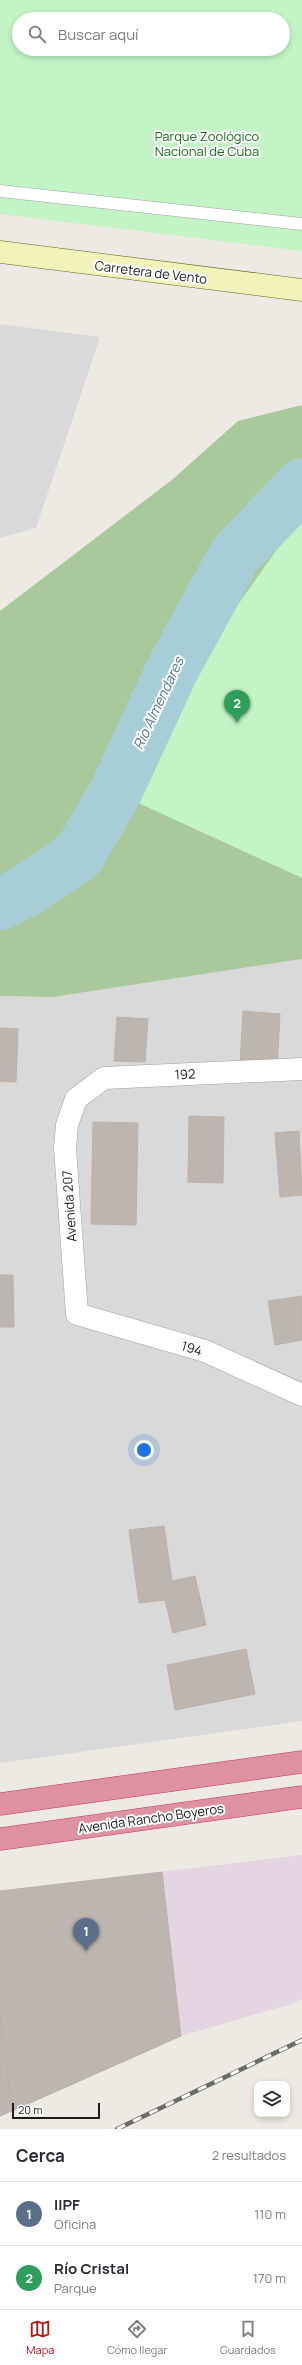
<!DOCTYPE html>
<html lang="es">
<meta charset="utf-8">
<style>
:root{--surface:#fff;--page:#f7f7f7;--text:#2b2b33;--muted:#7c7c81;--line:#e1e1e2;--accent:#b71214}
body{margin:0;font-family:Manrope,sans-serif;background:var(--page);color:var(--text)}
.controls{position:absolute;right:12px;bottom:12px;display:grid;overflow:hidden;border-radius:8px;box-shadow:0 2px 6px #0003}
.controls button{width:36px;height:36px;display:grid;place-items:center;padding:0;border:0;border-bottom:1px solid var(--line);background:var(--surface);color:var(--text);font:20px sans-serif}
.scale{position:absolute;left:12px;bottom:10px;width:88px;box-sizing:border-box;padding-left:4px;border:2px solid #1c1c1c;border-top:0;font-size:11px;line-height:14px;white-space:nowrap;color:#1c1c1c;-webkit-text-stroke:3px #fff;paint-order:stroke}
.you{position:absolute;left:144px;top:1450px;width:14px;height:14px;margin:-10px;border:3px solid #fff;border-radius:50%;background:#1a73e8;box-shadow:0 0 0 6px #1a73e833}
.badge{display:grid;place-items:center;width:26px;height:26px;border-radius:50%;background:var(--accent);color:#fff;font-size:13px;font-weight:700}
.pin{position:absolute;translate:-50% -33px;filter:drop-shadow(0 1px 2px #0008)}
.pin::after{content:'';position:absolute;top:21px;width:14px;height:12px;background:inherit;clip-path:polygon(0 0,100% 0,50% 100%)}
.list{margin:0;padding:0;list-style:none}
h2{display:flex;justify-content:space-between;align-items:center;height:52px;margin:0;padding:0 16px;font-size:17px}
h2 small{font-size:13px;font-weight:400;color:var(--muted)}
.list li{display:grid;grid-template-columns:26px 1fr auto;gap:12px;align-items:center;box-sizing:border-box;height:64px;padding:0 16px;border-top:1px solid var(--line)}
.list b{display:block;font-size:15px;white-space:nowrap}
.list p{margin:0;font-size:13px;white-space:nowrap;color:var(--muted)}
.list em{font-size:13px;font-style:normal;color:var(--muted)}
.icon{flex:none;width:22px;height:22px;fill:none;stroke:currentColor;stroke-width:2;stroke-linecap:round;stroke-linejoin:round}
.map{position:relative;flex:none;width:302px;height:2129px;overflow:hidden}
.search{position:absolute;background:var(--surface);box-shadow:0 2px 6px #0003;left:12px;right:12px;top:12px;height:44px;display:flex;align-items:center;gap:10px;box-sizing:border-box;padding:0 14px;border-radius:22px;color:var(--muted);font-size:15px}
.sheet{height:180px;background:var(--surface)}
nav{display:flex;justify-content:space-around;align-items:center;box-sizing:border-box;height:56px;border-top:1px solid var(--line);background:var(--surface);font-size:11px;color:var(--muted)}
nav a{display:grid;justify-items:center;gap:2px}
nav .on{color:var(--accent)}
.map>svg:first-child{display:block}
</style>
<div class="map">
<svg width="302" height="2129" viewBox="0 0 302 2129">
<rect width="100%" height="100%" fill="#ede9e3"/>
<!-- residential -->
<path fill="#dad9d9" d="M0,324L100,337L36,528L0,538Z
M302,959V1721L0,1763V996L53,997Z"/>
<!-- industrial -->
<path fill="#e5d5e2" d="M302,1855V1999L291,2004L181,2036L0,2116V1891Z"/>
<!-- forest -->
<path fill="#a9c89b" d="M302,405V959L53,997L0,996V611L173,479L238,421Z"/>
<!-- park -->
<path fill="#c3f4c6" fill-rule="evenodd" d="M0,0H302V251L0,214ZM19,19H283V49H19Z
M302,520V878L134,801L210,644L297,521Z"/>
<g fill="none" stroke-linecap="round" stroke-linejoin="round">
<!-- river -->
<path stroke="#a7cdd7" stroke-width="53" d="M0,904L26,891L79,855L116,791L172,670L235,555L302,485"/>
</g>
<!-- building -->
<path fill="#bdb5b0" stroke="#bdb0a7" d="M243,1011L280,1014L277,1068L240,1066Z
M117,1017L148,1019L145,1062L114,1061Z
M0,1028L18,1029L16,1082L0,1081Z
M189,1116L224,1117L223,1183L188,1182Z
M93,1122L138,1123L136,1225L91,1224Z
M299,1131L302,1195L280,1197L275,1133Z
M0,1275H13L14,1327H0Z
M302,1296V1340L275,1345L268,1301Z
M164,1526L172,1581L195,1576L206,1625L173,1633L165,1600L139,1603L129,1530Z
M246,1649L255,1694L175,1710L167,1665Z
M162,1872L181,2036L12,2111L0,2011V1891Z
M0,2011L12,2111L0,2116Z"/>
<g fill="none" stroke-linecap="round" stroke-linejoin="round">
<defs>
<path id="lane" d="M0,191L302,224"/>
<path id="street" d="M302,1069L104,1078L76,1099L67,1125L65,1148L77,1314L205,1351L302,1395"/>
<path id="secondary" d="M0,252L302,290"/>
<path id="highway" d="M0,1804L302,1762
M0,1839L302,1797"/>
</defs>
<!-- lane casing -->
<use href="#lane" stroke="#a0a0a0" stroke-width="13"/>
<!-- street casing -->
<use href="#street" stroke="#a0a0a0" stroke-width="23"/>
<!-- secondary casing -->
<use href="#secondary" stroke="#60680e" stroke-width="23"/>
<!-- highway casing -->
<use href="#highway" stroke="#c73368" stroke-width="23"/>
<!-- lane -->
<use href="#lane" stroke="#fff" stroke-width="12"/>
<!-- street -->
<use href="#street" stroke="#fff" stroke-width="22"/>
<!-- secondary -->
<use href="#secondary" stroke="#f1f3bb" stroke-width="22"/>
<!-- highway -->
<use href="#highway" stroke="#de91a0" stroke-width="22"/>
<defs>
<path id="rail" d="M117,2129L302,2040"/>
</defs>
<!-- rail casing -->
<use href="#rail" stroke="#6a6a6a" stroke-width="4.5"/>
<!-- rail -->
<use href="#rail" stroke="#fff" stroke-width="3" stroke-dasharray="9" stroke-linecap="butt"/>
</g>
<g text-anchor="middle" dominant-baseline="central" stroke-width="4" stroke-linejoin="round" paint-order="stroke">
<!-- park labels -->
<g font-size="13" fill="#15701b" stroke="#fff">
<text x="207" y="136">Parque Zoológico<tspan x="207" dy="15">Nacional de Cuba</tspan></text>
</g>
<!-- street labels -->
<g font-size="13" fill="#1c1c1c" stroke="#fff">
<text transform="translate(151 272) rotate(7)">Carretera de Vento</text>
<text transform="translate(185 1074) rotate(-3)">192</text>
<text transform="translate(69 1206) rotate(-94)">Avenida 207</text>
<text transform="translate(192 1348) rotate(17)">194</text>
<text transform="translate(151 1818) rotate(-8)">Avenida Rancho Boyeros</text>
</g>
<!-- water labels -->
<g font-size="14" font-style="italic" fill="#4f769c" stroke="#fff">
<text transform="translate(158 703) rotate(-65)">Río Almendares</text>
</g>
</g>
</svg>
<div class="controls">
<button><svg class="icon" aria-label="layers" viewBox="0 0 24 24"><path d="M12 4l9 5-9 5-9-5zM3 14l9 5 9-5"/></svg></button>
</div>
<div class="scale">20 m</div>
<div class="you"></div>
<div class="pin badge" style="left:86px;top:1951px;background:#5c6f8a">1</div>
<div class="pin badge" style="left:237px;top:723px;background:#2e9e5b">2</div>
<div class="search"><svg class="icon" aria-label="search" viewBox="0 0 24 24"><circle cx="10" cy="10" r="6"/><path d="M15 15l6 6"/></svg>Buscar aquí</div>
</div>
<section class="sheet">
<h2>Cerca<small>2 resultados</small></h2>
<ul class="list">
<li><span class="badge" style="background:#5c6f8a">1</span><div><b>IIPF</b><p>Oficina</p></div><em>110 m</em></li>
<li><span class="badge" style="background:#2e9e5b">2</span><div><b>Río Cristal</b><p>Parque</p></div><em>170 m</em></li>
</ul>
</section>
<nav>
<a class="on"><svg class="icon" aria-label="map" viewBox="0 0 24 24"><path d="M3 6l6-2 6 2 6-2v14l-6 2-6-2-6 2zM9 4v14M15 6v14"/></svg>Mapa</a>
<a><svg class="icon" aria-label="directions" viewBox="0 0 24 24"><path d="M12 3l9 9-9 9-9-9zM9 14v-3h6M13 9l2 2-2 2"/></svg>Cómo llegar</a>
<a><svg class="icon" aria-label="saved" viewBox="0 0 24 24"><path d="M7 4h10v16l-5-4-5 4z"/></svg>Guardados</a>
</nav>
